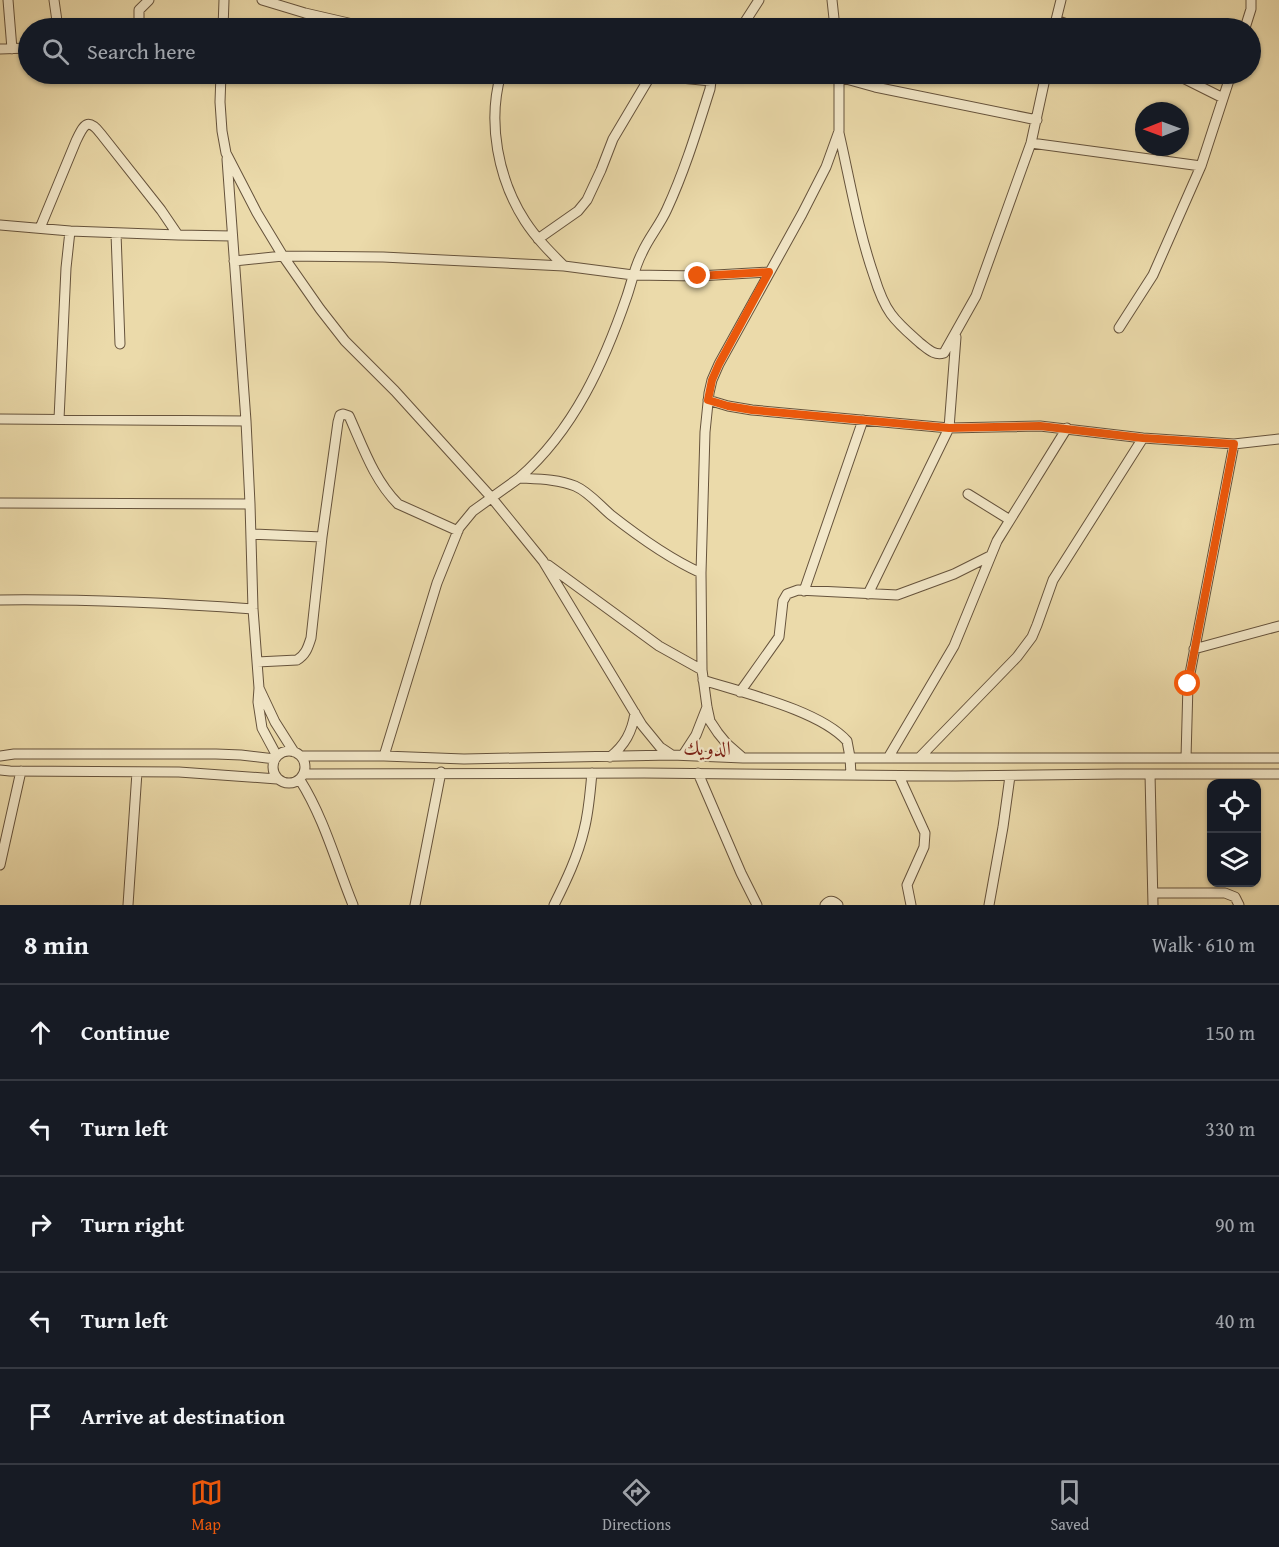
<!DOCTYPE html>
<meta charset="utf-8">
<style>
:root{--surface:#171b24;--page:#20242c;--text:#f1f3f6;--muted:#9ea1a6;--line:#363941;--accent:#ea580c}
body{margin:0;font-family:"Gentium Book Plus",Amiri,serif;background:var(--page);color:var(--text)}
.controls{position:absolute;right:18px;bottom:18px;display:grid;overflow:hidden;border-radius:12px;box-shadow:0 2px 4px #0004}
.controls button{width:54px;height:54px;display:grid;place-items:center;padding:0;border:0;border-bottom:2px solid var(--line);background:var(--surface);color:var(--text);font:30px sans-serif}
.compass{position:absolute;left:1135px;top:102px;width:54px;height:54px;border-radius:50%;background:var(--surface);box-shadow:0 2px 4px #0004;rotate:269deg}
.stop{position:absolute;width:18px;height:18px;margin:-14px;border:4px solid #ea580c;border-radius:50%;background:#fff}
.stop.end{background:#ea580c;border-color:#fff;box-shadow:0 2px 6px #0008}
.list{margin:0;padding:0;list-style:none}
h2{display:flex;justify-content:space-between;align-items:center;height:78px;margin:0;padding:0 24px;font-size:26px}
h2 small{font-size:20px;font-weight:400;color:var(--muted)}
.list li{display:grid;grid-template-columns:39px 1fr auto;gap:18px;align-items:center;box-sizing:border-box;height:96px;padding:0 24px;border-top:2px solid var(--line)}
.list b{display:block;font-size:22px;white-space:nowrap}
.list em{font-size:20px;font-style:normal;color:var(--muted)}
.icon{flex:none;width:33px;height:33px;fill:none;stroke:currentColor;stroke-width:2;stroke-linecap:round;stroke-linejoin:round}
.map{position:relative;flex:none;width:1279px;height:905px;overflow:hidden}
.search{position:absolute;background:var(--surface);box-shadow:0 2px 4px #0004;left:18px;right:18px;top:18px;height:66px;display:flex;align-items:center;gap:15px;box-sizing:border-box;padding:0 21px;border-radius:33px;color:var(--muted);font-size:22px}
.sheet{height:558px;background:var(--surface)}
nav{display:flex;justify-content:space-around;align-items:center;box-sizing:border-box;height:84px;border-top:2px solid var(--line);background:var(--surface);font-size:16px;color:var(--muted)}
nav a{display:grid;justify-items:center;gap:3px}
nav .on{color:var(--accent)}
.map>svg:first-child{display:block}
</style>
<div class="map">
<svg width="1279" height="905" viewBox="0 0 1279 905">
<rect width="100%" height="100%" fill="#ebdaaa"/>
<filter id="stains"><feTurbulence type="fractalNoise" baseFrequency=".00333" numOctaves="4"/><feColorMatrix values="0 0 0 0 .2 0 0 0 0 .09 0 0 0 0 .02 0 0 0 .5 -.17"/></filter>
<radialGradient id="worn" r=".72"><stop offset=".6" stop-color="#630" stop-opacity="0"/><stop offset="1" stop-color="#630" stop-opacity=".3"/></radialGradient>
<g fill="none" stroke-linecap="round" stroke-linejoin="round">
<defs>
<path id="street" d="M8,0L12,49
M54,0L58,28
M262,0L305,13L370,28
M832,0L835,28
M1056,20L1077,28
M143,28L139,21V10L149,0
M223,28L224,0
M741,28L759,0
M1054,28L1061,0
M1245,28L1251,9V0
M0,49L28,48
M221,74L220,102L222,131L226,153L257,213L283,256L320,309L345,341L395,391L491,497L543,561L642,725L660,747L672,755
M501,74C487,122 498,179 525,221C536,238 550,252 564,266
M579,74L651,75L711,81L714,74
M839,74V77L875,87L1037,120
M1175,74L1223,98
M839,133C850,181 858,230 874,276C878,289 883,303 891,314C899,325 910,334 920,343C928,349 934,356 944,353L976,296L1031,143L1046,74
M1031,143L1201,166
M227,159L246,421L250,504L253,609L259,688L258,702L262,728L277,756
M0,225L70,231L66,268L59,419
M40,228L76,141C84,124 88,117 101,134L161,210L178,235
M70,231L178,235L232,236
M116,233L120,344
M538,239L578,211L587,200L601,170L613,139L651,75
M234,261L283,256L383,257L564,266L633,275L698,276L769,272
M1119,328L1153,275L1201,166L1231,74
M708,400L728,406L752,410L949,428L1040,426L1143,438L1234,444L1279,439
M0,419L246,421
M519,478C574,430 604,363 627,296C632,281 635,266 642,253C649,237 660,225 667,209C685,170 697,130 710,89L711,81
M968,494L1010,520
M0,503L250,504
M251,534L322,537
M548,565L659,646L702,670
M804,591L863,420
M868,594L949,428L956,337
M0,600C84,599 169,603 253,609
M1194,649L1279,626
M257,662L297,660C306,655 308,647 311,638L322,537L338,422L340,415L343,414L349,416C363,447 374,480 398,504L458,531
M703,680C743,693 819,710 847,741L850,757L851,775
M259,688L275,722L294,752
M740,692L779,637L783,601L787,594L798,590L897,595L954,574L990,556
M273 767a16 16 0 1 1 32 0a16 16 0 1 1-32 0Z
M683,755L696,735L707,707
M0,756L14,754H216L241,755L275,759
M301,756H384L464,759L672,755L743,758H1279
M384,756L437,583L459,528L473,511L519,478C537,479 558,479 575,486C589,492 599,505 611,515C639,537 668,558 701,573
M610,757C625,745 632,732 635,713
M743,758L727,744L718,733L710,721L707,707L702,670L701,573L705,432L709,393L712,380L719,364L802,214L826,167L839,131V77
M888,758L954,646L997,541L1067,428
M919,758L1017,657L1032,637L1037,625L1053,580L1143,438
M1186,758L1188,684L1234,444
M0,770L10,771L179,772L277,779
M698,773L741,873L757,905
M304,774L644,773L955,776L1117,774H1279
M1150,774L1153,905
M899,776L925,833L924,847L907,885L911,905
M300,780C324,818 336,863 353,905
M0,865L21,771
M1153,893H1225L1235,897L1239,905
M128,905L137,772
M415,905L441,772
M554,905C566,881 578,856 584,830C589,811 590,792 592,773
M825,905C829,900 833,900 838,905
M989,905L1003,827L1010,776"/>
</defs>
<!-- street casing -->
<use href="#street" stroke="#66533c" stroke-width="11"/>
<!-- street -->
<use href="#street" stroke="#f2e7c8" stroke-width="9"/>
</g>
<g fill="none" stroke-linecap="round" stroke-linejoin="round">
<!-- route -->
<path stroke="#ea580c" stroke-width="8" d="M698,276L769,272L719,364L712,380L708,400L728,406L752,410L949,428L1040,426L1143,438L1234,444L1188,684"/>
</g>
<g text-anchor="middle" dominant-baseline="central" stroke-width="4.5" stroke-linejoin="round" paint-order="stroke">
<!-- neighbourhood labels -->
<g font-size="20" fill="#7a1f14" stroke="#f2e7c8">
<text x="707" y="747">الدويك</text>
</g>
</g>
<rect width="100%" height="100%" filter="url(#stains)"/>
<rect width="100%" height="100%" fill="url(#worn)"/>
</svg>
<div class="controls">
<button><svg class="icon" aria-label="locate" viewBox="0 0 24 24"><circle cx="12" cy="12" r="6"/><path d="M12 2v4M12 18v4M2 12h4M18 12h4"/></svg></button>
<button><svg class="icon" aria-label="layers" viewBox="0 0 24 24"><path d="M12 4l9 5-9 5-9-5zM3 14l9 5 9-5"/></svg></button>
</div>
<svg class="compass" viewBox="-18 -18 36 36"><path d="M0-13l5 13h-10z" fill="#e53935"/><path d="M0 13l5-13h-10z" fill="#9ea1a6"/></svg>
<div class="stop" style="left:1188px;top:684px"></div>
<div class="stop end" style="left:698px;top:276px"></div>
<div class="search"><svg class="icon" aria-label="search" viewBox="0 0 24 24"><circle cx="10" cy="10" r="6"/><path d="M15 15l6 6"/></svg>Search here</div>
</div>
<section class="sheet">
<h2>8 min<small>Walk · 610 m</small></h2>
<ul class="list">
<li><svg class="icon" aria-label="ahead" viewBox="0 0 24 24"><path d="M12 20V5M6 11l6-6 6 6"/></svg><div><b>Continue</b></div><em>150 m</em></li>
<li><svg class="icon" aria-label="left" viewBox="0 0 24 24"><path d="M17 20v-9H6M10 6l-5 5 5 5"/></svg><div><b>Turn left</b></div><em>330 m</em></li>
<li><svg class="icon" aria-label="right" viewBox="0 0 24 24"><path d="M7 20v-9h11M14 6l5 5-5 5"/></svg><div><b>Turn right</b></div><em>90 m</em></li>
<li><svg class="icon" aria-label="left" viewBox="0 0 24 24"><path d="M17 20v-9H6M10 6l-5 5 5 5"/></svg><div><b>Turn left</b></div><em>40 m</em></li>
<li><svg class="icon" aria-label="arrive" viewBox="0 0 24 24"><path d="M6 21V4h12l-3 4 3 4H6"/></svg><div><b>Arrive at destination</b></div></li>
</ul>
</section>
<nav>
<a class="on"><svg class="icon" aria-label="map" viewBox="0 0 24 24"><path d="M3 6l6-2 6 2 6-2v14l-6 2-6-2-6 2zM9 4v14M15 6v14"/></svg>Map</a>
<a><svg class="icon" aria-label="directions" viewBox="0 0 24 24"><path d="M12 3l9 9-9 9-9-9zM9 14v-3h6M13 9l2 2-2 2"/></svg>Directions</a>
<a><svg class="icon" aria-label="saved" viewBox="0 0 24 24"><path d="M7 4h10v16l-5-4-5 4z"/></svg>Saved</a>
</nav>
